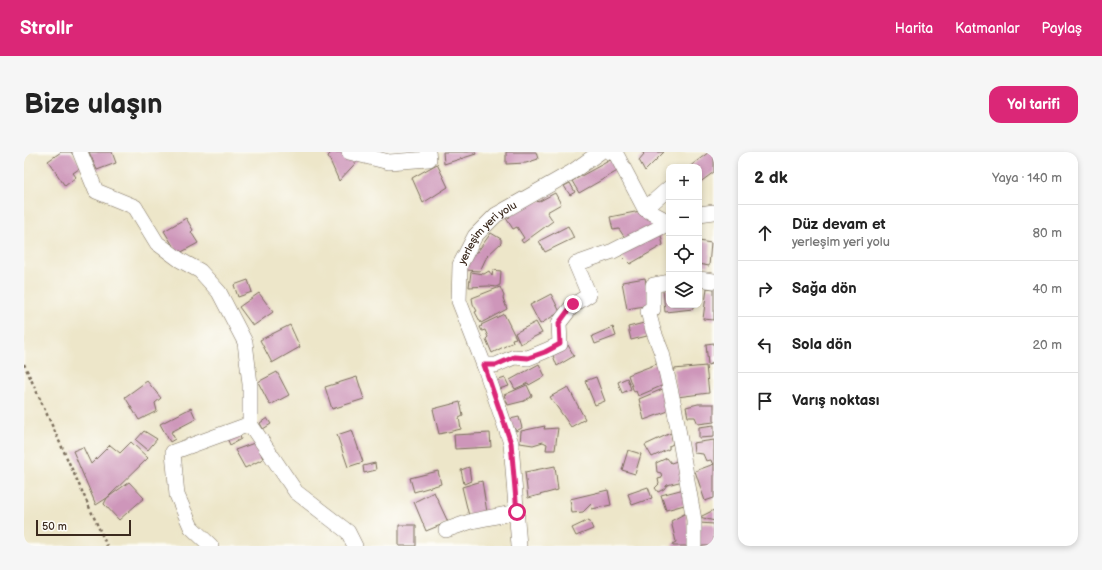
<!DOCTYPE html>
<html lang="tr">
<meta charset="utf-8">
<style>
:root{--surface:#fff;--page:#f6f6f6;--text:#222;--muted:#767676;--line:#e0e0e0;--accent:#db2777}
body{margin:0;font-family:"Balsamiq Sans",sans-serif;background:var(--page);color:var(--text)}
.controls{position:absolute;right:12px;top:12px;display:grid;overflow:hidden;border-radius:8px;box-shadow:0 2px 6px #0003}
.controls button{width:36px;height:36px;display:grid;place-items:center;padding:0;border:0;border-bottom:1px solid var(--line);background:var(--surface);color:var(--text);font:20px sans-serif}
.scale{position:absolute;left:12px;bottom:10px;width:95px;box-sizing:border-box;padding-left:4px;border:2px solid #3b2a1e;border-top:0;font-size:11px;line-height:14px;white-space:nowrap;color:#3b2a1e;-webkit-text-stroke:3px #fdfcf7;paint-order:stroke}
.stop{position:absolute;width:12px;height:12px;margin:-9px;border:3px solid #db2777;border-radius:50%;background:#fff}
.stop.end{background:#db2777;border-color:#fff;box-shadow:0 1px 4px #0008}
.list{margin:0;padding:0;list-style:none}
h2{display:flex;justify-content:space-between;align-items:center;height:52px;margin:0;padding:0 16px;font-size:17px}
h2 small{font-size:13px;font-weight:400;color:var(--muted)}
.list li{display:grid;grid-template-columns:26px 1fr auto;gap:12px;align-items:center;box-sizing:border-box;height:56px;padding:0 16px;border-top:1px solid var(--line)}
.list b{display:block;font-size:15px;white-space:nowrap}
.list p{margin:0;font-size:13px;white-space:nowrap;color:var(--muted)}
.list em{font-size:13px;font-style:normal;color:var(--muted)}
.icon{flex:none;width:22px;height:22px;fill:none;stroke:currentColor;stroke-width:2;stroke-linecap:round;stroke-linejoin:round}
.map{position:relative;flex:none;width:690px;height:394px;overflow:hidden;border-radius:12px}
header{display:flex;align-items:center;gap:24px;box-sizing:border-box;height:56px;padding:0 20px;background:var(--accent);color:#fff}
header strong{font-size:19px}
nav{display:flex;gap:22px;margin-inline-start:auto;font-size:14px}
.intro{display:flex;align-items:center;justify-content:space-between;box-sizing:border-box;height:96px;padding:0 24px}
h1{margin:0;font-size:28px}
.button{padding:10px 18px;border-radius:12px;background:var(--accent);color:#fff;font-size:14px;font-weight:700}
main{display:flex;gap:24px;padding:0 24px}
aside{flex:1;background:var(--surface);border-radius:12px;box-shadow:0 2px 6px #0003}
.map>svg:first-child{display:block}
</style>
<header>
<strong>Strollr</strong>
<nav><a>Harita</a><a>Katmanlar</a><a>Paylaş</a></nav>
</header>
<div class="intro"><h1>Bize ulaşın</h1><a class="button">Yol tarifi</a></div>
<main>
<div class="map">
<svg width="690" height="394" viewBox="0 0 690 394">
<rect width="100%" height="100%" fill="#fdfcf7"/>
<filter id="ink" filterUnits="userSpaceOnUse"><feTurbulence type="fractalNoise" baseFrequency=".025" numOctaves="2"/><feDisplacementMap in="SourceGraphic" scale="8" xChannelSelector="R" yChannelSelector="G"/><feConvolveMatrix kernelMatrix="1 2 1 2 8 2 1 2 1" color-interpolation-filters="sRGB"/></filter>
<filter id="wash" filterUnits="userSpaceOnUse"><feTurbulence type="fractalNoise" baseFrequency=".012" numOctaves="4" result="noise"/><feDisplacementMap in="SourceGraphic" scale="16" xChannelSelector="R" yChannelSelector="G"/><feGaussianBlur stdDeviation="0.9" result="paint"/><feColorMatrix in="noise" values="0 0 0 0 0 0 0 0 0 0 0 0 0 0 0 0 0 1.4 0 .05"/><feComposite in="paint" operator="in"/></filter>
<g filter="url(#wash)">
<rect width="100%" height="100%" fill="#ede6c9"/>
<g id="blocks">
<!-- building -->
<path fill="#ce96ba" d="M37,0H47L58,15L49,21L52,25L41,34L24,9Z
M65,0H88L92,11L73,18Z
M308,0H335L339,3L315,29L304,4Z
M419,0H451L452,2L420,12Z
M482,0H512L514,7L502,11L482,12Z
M618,0H640L621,19L615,8L620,2Z
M685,0H690V20L675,31V15H665Z
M590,6L597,17L555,41L548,29Z
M413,12L424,35L399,51L388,26Z
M546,31L551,40L546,43L540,34Z
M531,41L537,52L523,60L529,69L499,91L497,88L500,86L493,75L489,77L482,66L486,65L485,63L511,47L514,50Z
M616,59L635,72L603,89L595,77L589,78L586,65Z
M162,66L169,78L167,80L174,91L154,102L140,79Z
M544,74L550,86L521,100L515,89Z
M636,79L639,93L606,112L596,102Z
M467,81L477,87V91L463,104L456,119L442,118L450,101L454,99Z
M675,89L687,91L685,114L675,112Z
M469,118L477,119L476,133L472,135L465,134L445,135L447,120L460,122L465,119L468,124Z
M621,126L626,153L603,157L598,130Z
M224,128L228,140L214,145L210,133Z
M476,135L480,144L479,146L483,157L457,171L451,160L453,159L449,152L448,146Z
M683,136L690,137V168L679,167Z
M639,137H645V153H669V157L641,160Z
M235,141L249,160L229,174L215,155Z
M527,142L536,160L516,172L506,153Z
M480,162L492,186L488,187L489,190L468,201L462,187L464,185L461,178L458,179L456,175L458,174L457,173Z
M512,170L518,181L496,192L491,181Z
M624,170L627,183L607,188L604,175Z
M266,173L276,195L248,211L236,188Z
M589,175L592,184L571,192L568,184Z
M690,191V211L684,213L682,192Z
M544,193L550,204L533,214L528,201Z
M635,211L642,232L614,244L612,239L610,240L604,223Z
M515,212L521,224L505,233L504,231L491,237L486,228Z
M682,214L685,241L653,245L650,217Z
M253,220L265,243L246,253L234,230Z
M333,225L340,247L308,257L301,235Z
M572,225L581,249L571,253L561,229Z
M481,226L485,234L475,237L472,229Z
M603,226L607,237L598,241L594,230Z
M123,229L137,246L131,251L133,259L115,268L101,245Z
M503,233L508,244L500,249L484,253L480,243Z
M544,235L561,267L547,275L526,245Z
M641,236L647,258L620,268L615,247Z
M436,250L439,264L435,266L437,277L415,282L409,257Z
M674,252H690V270L674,272L671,265H664L662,255Z
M167,256L172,267L147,280L151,287L146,290L136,272Z
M495,265L498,276L492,279L487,271L486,267Z
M243,266L247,272L239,277L236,271Z
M690,273V285L675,286V275Z
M521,274L520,277L534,276L531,298H522L523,292L519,290L509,293L496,291L497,279Z
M328,278L339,310L324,315L313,283Z
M120,279L133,287L124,298L112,288Z
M215,281L217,287L206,293L203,286Z
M466,281L467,295L431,297L430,283Z
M647,281L649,292L645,294V297L628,305L621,293Z
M690,288V312L688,311L687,308L682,309L679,302L670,301L669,291Z
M107,290L124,306L83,346L72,353L49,299L59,295L67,312L86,293L96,301Z
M233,290L239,307L221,316L211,298Z
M604,298L617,302L611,322L598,318Z
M643,306L647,311L656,308L659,329L643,333L640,337L634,340L631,336L635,332L634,327L638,326L637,321L633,320L632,311Z
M351,311L352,318L340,321L339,314Z
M690,312V346L681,349L671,319Z
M531,314L534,338L504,346L501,320Z
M445,315L447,329L440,332L437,318Z
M414,319L417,332L390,340L386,326Z
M458,329L463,360L445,364L438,335Z
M105,330L120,346L95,368L80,352L83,346Z
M624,335L628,346L608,353L604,342Z
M660,337L664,352L642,358L637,343Z
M584,338L587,353L568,357L567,352L559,360L548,361L546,347Z
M410,340L424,370L402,379L390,350Z
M690,358V369L676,365Z
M662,361L667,394H649L648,392L652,390L647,369Z
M565,368L569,377L552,384L548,376Z
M675,371L690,372V392L687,394H674Z
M375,373H392V394H375Z"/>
</g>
</g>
<g filter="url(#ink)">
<use href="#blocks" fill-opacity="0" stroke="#796c5a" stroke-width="1"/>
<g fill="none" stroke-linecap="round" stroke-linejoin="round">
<defs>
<g id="minor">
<path d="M56,0L72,39L111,55L133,91L156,108L176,119L195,140L221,190L226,232V272L272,340L324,380L331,394"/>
<path d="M325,0L365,10L405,7L404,0"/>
<path d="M586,0L592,2L621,57L645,70"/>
<path d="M621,57L645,36"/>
<path d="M675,62L690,60"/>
<path d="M675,127L690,129"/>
<path d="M645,130L629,133V157L624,159L629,178L638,201L650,254L670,368V394"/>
<path d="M460,213H472L490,205L504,206L521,199L536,192L535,171L549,153L565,143L552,112L589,99L645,71"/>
<path d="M422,378L448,369L493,360"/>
<path d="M187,394L167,375L153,343L149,300L226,272"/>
<path id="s1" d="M495,394L487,291L460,213L435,149L436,113L451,84L472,63L548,20L576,0"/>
</g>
</defs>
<!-- minor casing -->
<use href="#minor" stroke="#796c5a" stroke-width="16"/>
<!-- path -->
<path stroke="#796c5a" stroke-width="2.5" stroke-dasharray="3 3" stroke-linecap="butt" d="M0,212L83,394"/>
<!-- minor -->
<use href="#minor" stroke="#fff" stroke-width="15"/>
</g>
</g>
<g fill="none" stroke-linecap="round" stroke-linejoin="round" filter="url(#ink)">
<!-- route -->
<path stroke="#db2777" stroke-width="5" d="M493,360L487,291L460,213H472L490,205L504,206L521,200L536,192L535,171L549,152"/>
</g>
<g text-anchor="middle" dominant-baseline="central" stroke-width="3" stroke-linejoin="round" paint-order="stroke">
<!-- street labels -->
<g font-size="11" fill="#3b2a1e" stroke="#fdfcf7">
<text stroke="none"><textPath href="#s1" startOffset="334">yerleşim yeri yolu</textPath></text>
</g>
</g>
</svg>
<div class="controls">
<button>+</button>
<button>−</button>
<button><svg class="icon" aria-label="locate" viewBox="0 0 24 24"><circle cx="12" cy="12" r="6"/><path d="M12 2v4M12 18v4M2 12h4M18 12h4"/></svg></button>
<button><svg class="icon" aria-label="layers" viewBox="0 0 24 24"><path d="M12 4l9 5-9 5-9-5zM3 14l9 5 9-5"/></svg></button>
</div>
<div class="scale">50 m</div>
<div class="stop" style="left:493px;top:360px"></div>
<div class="stop end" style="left:549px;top:152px"></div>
</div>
<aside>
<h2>2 dk<small>Yaya · 140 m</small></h2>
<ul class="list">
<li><svg class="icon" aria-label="ahead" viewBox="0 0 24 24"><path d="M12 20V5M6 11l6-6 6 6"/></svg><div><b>Düz devam et</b><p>yerleşim yeri yolu</p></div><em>80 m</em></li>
<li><svg class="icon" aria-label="right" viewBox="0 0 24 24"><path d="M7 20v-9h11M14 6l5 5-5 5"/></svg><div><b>Sağa dön</b></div><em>40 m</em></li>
<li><svg class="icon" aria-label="left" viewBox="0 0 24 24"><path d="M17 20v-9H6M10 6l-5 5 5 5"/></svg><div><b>Sola dön</b></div><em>20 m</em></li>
<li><svg class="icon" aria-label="arrive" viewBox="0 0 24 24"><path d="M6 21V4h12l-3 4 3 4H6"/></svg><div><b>Varış noktası</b></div></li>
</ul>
</aside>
</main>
